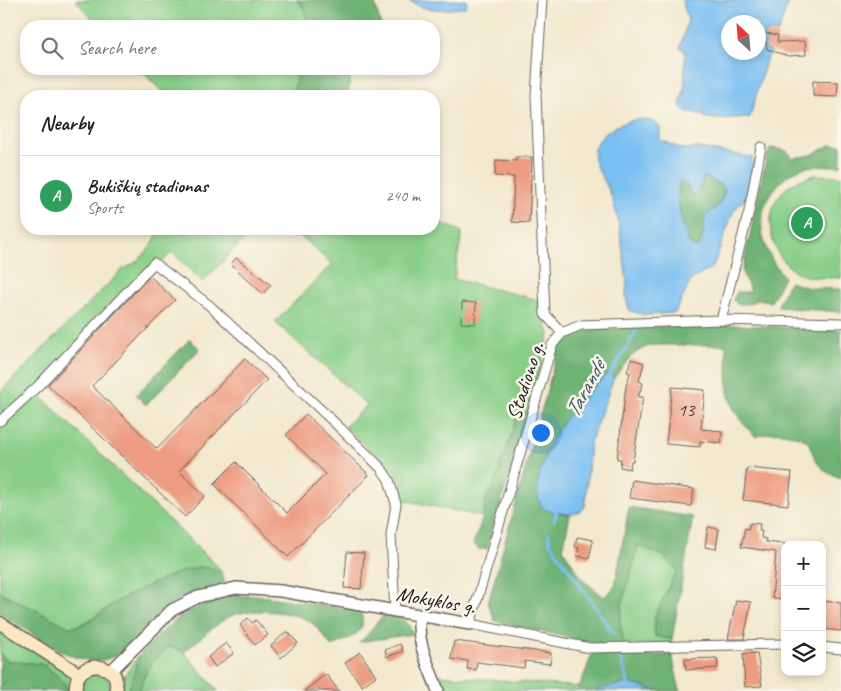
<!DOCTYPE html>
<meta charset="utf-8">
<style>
:root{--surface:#fff;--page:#f2f2f2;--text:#202124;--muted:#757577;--line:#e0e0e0;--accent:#ea580c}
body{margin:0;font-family:Caveat,sans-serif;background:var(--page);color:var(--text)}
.controls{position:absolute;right:15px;bottom:15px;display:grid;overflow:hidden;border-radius:10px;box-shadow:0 2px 8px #0003}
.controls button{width:45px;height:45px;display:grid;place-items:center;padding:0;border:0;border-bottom:1px solid var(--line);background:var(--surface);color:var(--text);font:25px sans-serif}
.compass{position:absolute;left:721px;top:15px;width:45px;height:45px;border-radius:50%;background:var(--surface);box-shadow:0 2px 8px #0003;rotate:334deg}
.you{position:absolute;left:540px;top:432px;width:18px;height:18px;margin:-12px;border:4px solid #fff;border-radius:50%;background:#1a73e8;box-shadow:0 0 0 8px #1a73e833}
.badge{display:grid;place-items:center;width:32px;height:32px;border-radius:50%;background:var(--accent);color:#fff;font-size:16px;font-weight:700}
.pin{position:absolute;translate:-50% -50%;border:2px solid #fff;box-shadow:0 1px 5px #0006}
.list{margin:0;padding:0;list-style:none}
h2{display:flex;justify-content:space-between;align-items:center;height:65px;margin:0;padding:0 20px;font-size:21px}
h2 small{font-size:16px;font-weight:400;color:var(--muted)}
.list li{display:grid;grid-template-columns:32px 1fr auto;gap:15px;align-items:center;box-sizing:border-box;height:80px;padding:0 20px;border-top:1px solid var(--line)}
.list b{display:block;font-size:19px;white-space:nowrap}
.list p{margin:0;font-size:16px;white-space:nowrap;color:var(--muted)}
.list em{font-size:16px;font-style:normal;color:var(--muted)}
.icon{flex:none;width:28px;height:28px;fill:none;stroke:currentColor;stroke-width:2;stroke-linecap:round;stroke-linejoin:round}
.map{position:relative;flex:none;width:841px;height:691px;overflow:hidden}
.search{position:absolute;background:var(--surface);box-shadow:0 2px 8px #0003;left:20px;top:20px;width:420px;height:55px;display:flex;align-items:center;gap:12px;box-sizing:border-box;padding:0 18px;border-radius:20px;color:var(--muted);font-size:19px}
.panel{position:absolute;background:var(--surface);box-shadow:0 2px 8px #0003;left:20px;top:90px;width:420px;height:145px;border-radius:20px}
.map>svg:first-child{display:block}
</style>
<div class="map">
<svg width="841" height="691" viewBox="0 0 841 691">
<rect width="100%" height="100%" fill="#fbf7ec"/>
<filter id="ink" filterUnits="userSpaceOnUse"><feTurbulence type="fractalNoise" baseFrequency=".02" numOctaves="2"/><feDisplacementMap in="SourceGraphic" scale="10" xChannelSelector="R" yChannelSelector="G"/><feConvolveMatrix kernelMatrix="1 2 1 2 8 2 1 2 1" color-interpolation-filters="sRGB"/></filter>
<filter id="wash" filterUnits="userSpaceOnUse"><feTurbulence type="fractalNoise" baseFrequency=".0096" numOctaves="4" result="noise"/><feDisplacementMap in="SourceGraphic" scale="20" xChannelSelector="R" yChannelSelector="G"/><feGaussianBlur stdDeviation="1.12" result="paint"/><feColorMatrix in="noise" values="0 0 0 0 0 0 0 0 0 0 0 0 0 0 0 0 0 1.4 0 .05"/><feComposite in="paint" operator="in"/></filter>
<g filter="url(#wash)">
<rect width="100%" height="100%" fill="#f2e8ce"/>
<!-- green -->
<path fill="#89cf89" stroke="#527652" d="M75,0H296C305,6 307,16 306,26H100Z
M140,69H298L293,96H166Z
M815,175L841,176V278C830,277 816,279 806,276C775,267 760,224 779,196C788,184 801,179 815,175Z
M434,219L462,232L454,279L539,300L549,335L528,412L521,413L504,452L495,484L487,496L483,517L404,500L401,484L396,476L345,426L367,405L275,322L332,264L292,229H434Z
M159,229H254L203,282L172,252L36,392L220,569L199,567L119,600L85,623L69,628L0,592V392L122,270C140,262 153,248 159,229Z
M638,545L662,555L677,570L655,616V636L672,639V643L624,645L620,622L622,605Z
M0,632L60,667L67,674L70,691H68L63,681L47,667L41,664L8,661L0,654Z
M170,646L184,652L218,691H140C144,671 154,659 170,646Z
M139,655L134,677L128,691H121L124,676Z
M93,673C104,673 111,680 109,691H82L84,679Z
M439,675L579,687L578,691H445Z"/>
<!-- forest -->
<path fill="#6eb275" stroke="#456748" d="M296,0H374L381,26H306C307,16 305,6 296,0Z
M298,69H351L348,96H293Z
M830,145H841V166C829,166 818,165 806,167C795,170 784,177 777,186C751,215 761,249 784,277L771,302L759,299L748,304H737L733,300L737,292H751L742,272L767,155L771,148L787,151L793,158L811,155Z
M704,176L721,185L725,191L719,205L705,217V226L698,248L690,245C683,225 674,201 680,180L688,186L700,183Z
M789,282L810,288L841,289V312L777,307Z
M700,325H737L841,330V478C818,471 816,462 808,441C790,433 775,429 756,437C719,400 730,391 726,345H653C633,350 626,362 614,378L610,373L605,376L567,416L545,453L546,510L570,515L563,549L583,580L604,597L615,586L629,507L693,517L672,639L655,636V616L677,570L662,555L638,545L622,605L620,622L625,655H672L680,691H656L629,683L596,691H578L596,644L495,621L488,603L559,347L566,339L588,330Z
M190,339L200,349L146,405L136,395Z
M528,412L487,549H479L473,544L483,517L487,496L499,474L517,416Z
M198,567L220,569L225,583C202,589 181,595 163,610C133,635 121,674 72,656C47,646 23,627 0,613V592L69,627C88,627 104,609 120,600C144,587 171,573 198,567Z
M255,595L360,611C370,635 348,637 332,647C326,639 320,630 312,623C295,610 245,607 227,618C212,627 198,641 184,652L169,646C154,659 144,671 140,691H128C133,681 136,662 140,655C143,650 149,645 153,641C181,610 214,597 255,595Z
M387,614C402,617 407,619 413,634L359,642C373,634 373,621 387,614Z
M0,654L8,661L41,664L47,667L63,681L68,691H0Z"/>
<!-- water -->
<path fill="#7abff1" stroke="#4b6e86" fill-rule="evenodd" d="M409,0H466L467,4L465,7C446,10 425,13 409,0Z
M682,0H789L778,33L764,32L766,50L772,52L767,57L750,117L718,119L707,118L694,112H686L680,106L685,85V50L680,48L688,20ZM728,22H758V52H728Z
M638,119L652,121L660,127V140L681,149L698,148L752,157L753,175L747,195L733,212L713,267L691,280L675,313L646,315L630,311C622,293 629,290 626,274C622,248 619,209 607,186C602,175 589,160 595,147C603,131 621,122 638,119ZM704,176L721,185L725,191L719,205L705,217L702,242L698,248L690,245C683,225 674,201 680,181L688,186L692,195L698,192Z
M611,373L614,378L590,442L585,507C576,516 569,515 557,512C554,512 548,511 546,510C522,495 555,431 568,415C579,401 593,389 605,376Z
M629,683L656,691H596L599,689Z"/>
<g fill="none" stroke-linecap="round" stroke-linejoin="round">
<!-- stream -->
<path stroke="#7abff1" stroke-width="3" d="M609,376L636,332
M554,521L557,510
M549,534L550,543L614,634
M621,658L630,691"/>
</g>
<g id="blocks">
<!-- building -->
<path fill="#ed9c81" d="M765,33L778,35L777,42L805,41L806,55L788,56L767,49Z
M813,81L838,82L837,97L813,96Z
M516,157H532L529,223L512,222L514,177L495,176L496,160L516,161Z
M236,258L271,285L263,294L231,264Z
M150,276L175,300L92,386L157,449L245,359L267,380L179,471L205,496L185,517L48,385Z
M462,302L476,303L475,324L461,323Z
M631,359L644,363L639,381L643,383L638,397H643L633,461H631L630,469L620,467L621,459H617L626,386L630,373L627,372Z
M672,387L705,390L701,429L722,431L721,443L700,441V447L666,444Z
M306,414L369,475L288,557L214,484L236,462L287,513L326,474L286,435Z
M747,468L792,472L788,505L743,500Z
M632,480L694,489L691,506L629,498Z
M750,523L760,524L759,531H762L761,538L766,539V542L785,544V599L772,598L776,552L741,547L745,528L748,529Z
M708,527L719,529L716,549L705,547Z
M577,537L593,540L589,559L577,556L579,548L575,547Z
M347,552L364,553L361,589L344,588Z
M736,600L751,602L744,639H728Z
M822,601L841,603V631L822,629Z
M248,618L252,623L256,620L268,635L255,645L240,625Z
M287,631L298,643L281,658L271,646Z
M454,641L551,653L550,664L525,661L524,668L477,662L476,670L467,669L468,661L451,659Z
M226,643L234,653L215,667L208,657Z
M400,644L403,651L387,657L385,650Z
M360,652L376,676L362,686L345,663Z
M757,653L762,686L745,687L743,654Z
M717,658L718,668L686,670L685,659Z
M326,674L339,691H304Z"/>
</g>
</g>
<g filter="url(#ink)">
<use href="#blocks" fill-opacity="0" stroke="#67635a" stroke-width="1"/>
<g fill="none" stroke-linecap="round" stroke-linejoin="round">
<defs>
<path id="minor" d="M542,0L536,95L545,314L562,333
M721,320L749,211L761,147
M0,421L38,386L154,263L209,305L337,425L381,468L389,480L396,504L391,535L395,611
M785,644L590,648L470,624L552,345L562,333L581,325L721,320L841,323
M822,647L841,649"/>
<path id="tertiary" d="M420,616C415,641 430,668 438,691
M111,671L172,610L198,597L236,588L281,591L470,624"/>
<path id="secondary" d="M0,623L79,674
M76,691C73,667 100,658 115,676L117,691"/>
</defs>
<!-- minor casing -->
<use href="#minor" stroke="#67635a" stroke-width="11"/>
<!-- tertiary casing -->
<use href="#tertiary" stroke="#67635a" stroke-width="14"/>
<!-- secondary casing -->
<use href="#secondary" stroke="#67635a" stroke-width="15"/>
<!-- minor -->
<use href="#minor" stroke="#fff" stroke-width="9"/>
<!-- tertiary -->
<use href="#tertiary" stroke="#fff" stroke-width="11"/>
<!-- secondary -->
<use href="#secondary" stroke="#fbe7c3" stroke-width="12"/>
</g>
</g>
<g text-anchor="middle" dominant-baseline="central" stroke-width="5" stroke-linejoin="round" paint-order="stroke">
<!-- number labels -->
<g font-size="19" fill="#503c35">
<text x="686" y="410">13</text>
</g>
<!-- street labels -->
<g font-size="21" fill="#1c1c1c" stroke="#fbf7ec">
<text transform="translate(525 381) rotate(-72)">Stadiono g.</text>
<text transform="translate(436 600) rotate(10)">Mokyklos g.</text>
</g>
<!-- water labels -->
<g font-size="22" font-style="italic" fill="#3d5567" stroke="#fbf7ec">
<text transform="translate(585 389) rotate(-62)">Tarandė</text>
</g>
</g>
</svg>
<div class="controls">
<button>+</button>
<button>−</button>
<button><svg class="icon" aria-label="layers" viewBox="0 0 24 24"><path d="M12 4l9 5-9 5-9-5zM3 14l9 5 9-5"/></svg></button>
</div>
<svg class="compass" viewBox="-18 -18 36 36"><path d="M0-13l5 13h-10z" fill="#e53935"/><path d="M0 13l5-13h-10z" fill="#757577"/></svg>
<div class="you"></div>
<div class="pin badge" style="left:807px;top:223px;background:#2e9e5b">A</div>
<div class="search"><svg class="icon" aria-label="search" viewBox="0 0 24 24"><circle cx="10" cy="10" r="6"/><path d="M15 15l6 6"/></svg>Search here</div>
<section class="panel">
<h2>Nearby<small></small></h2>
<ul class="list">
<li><span class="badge" style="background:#2e9e5b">A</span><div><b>Bukiškių stadionas</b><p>Sports</p></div><em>240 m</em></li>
</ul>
</section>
</div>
